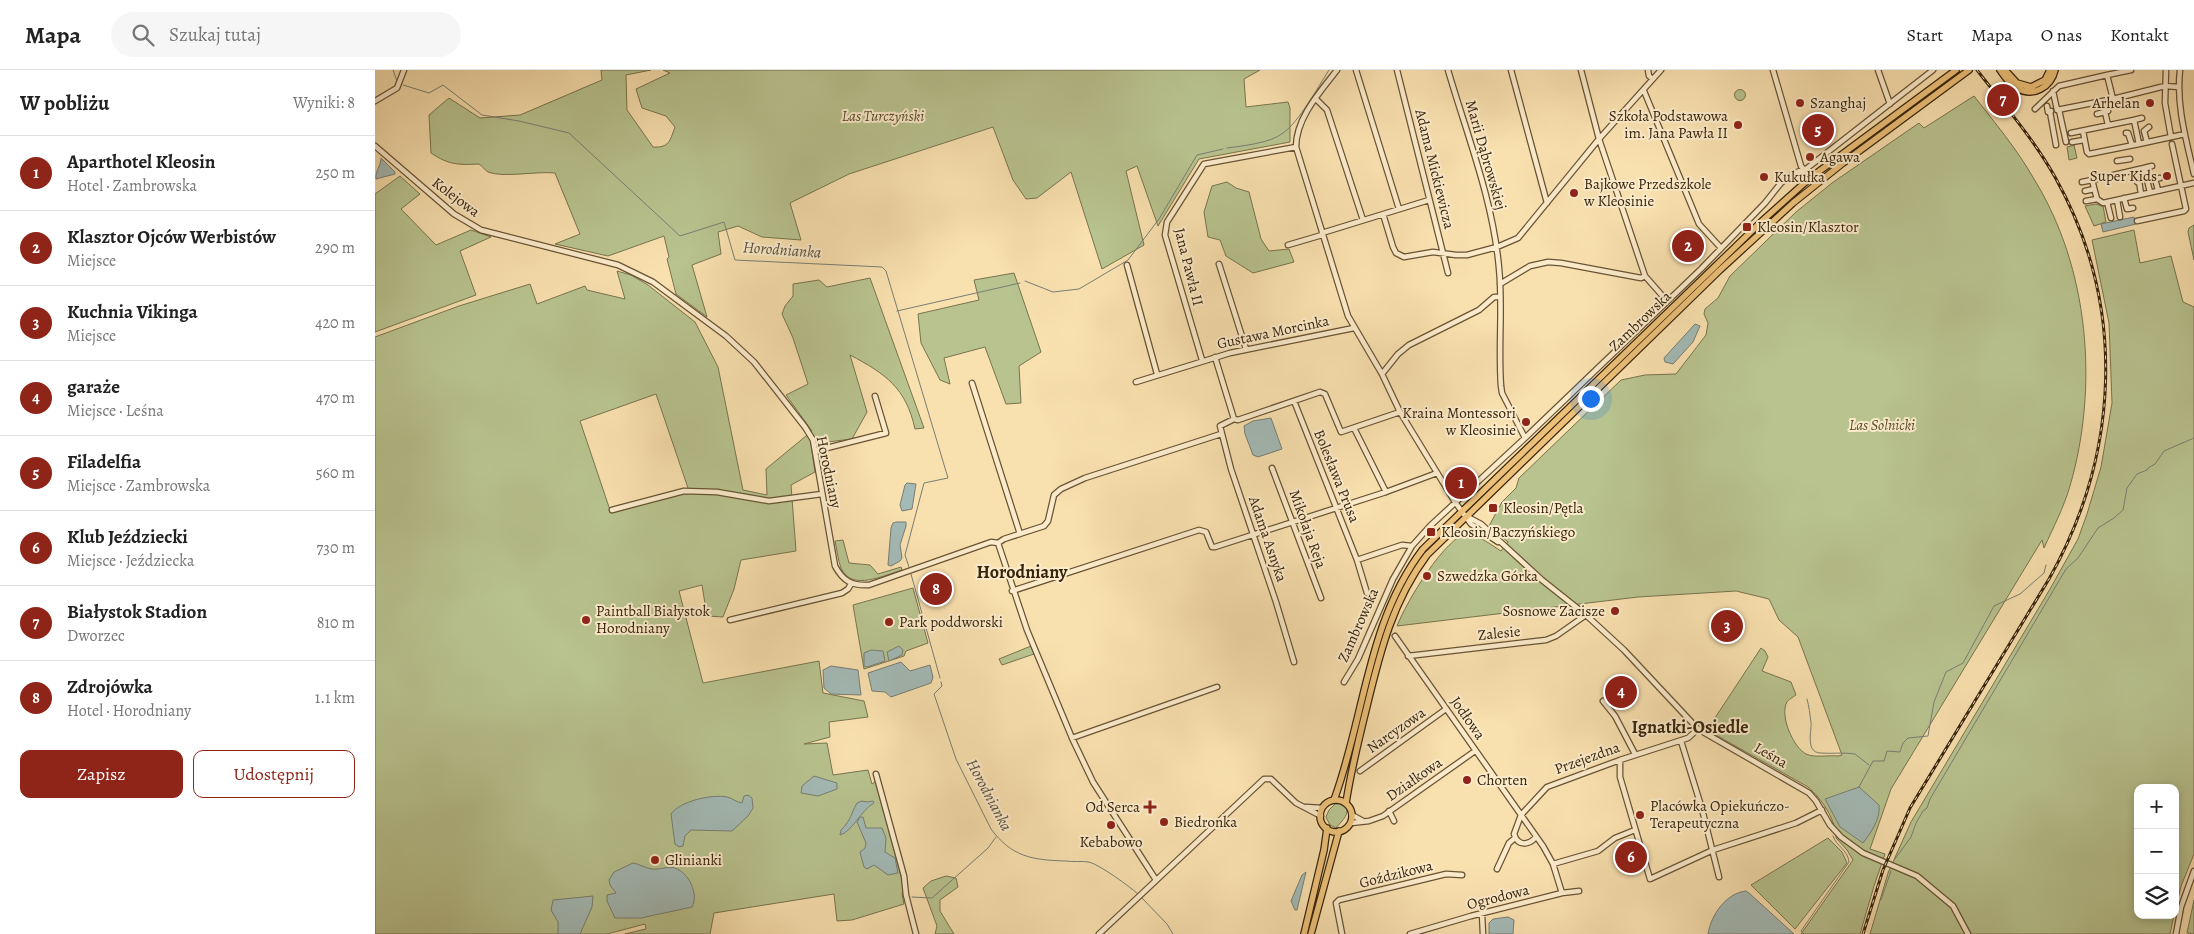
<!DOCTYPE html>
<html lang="pl">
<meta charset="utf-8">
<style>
:root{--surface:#fff;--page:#f6f6f6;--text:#222;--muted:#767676;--line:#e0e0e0;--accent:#8f2418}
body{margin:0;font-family:Alegreya,serif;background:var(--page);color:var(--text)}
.controls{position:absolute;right:15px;bottom:15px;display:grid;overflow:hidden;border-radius:10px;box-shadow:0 2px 8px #0003}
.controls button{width:45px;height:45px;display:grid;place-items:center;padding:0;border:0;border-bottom:1px solid var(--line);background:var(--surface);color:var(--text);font:25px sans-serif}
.you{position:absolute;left:1215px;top:328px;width:18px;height:18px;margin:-12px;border:4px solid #fff;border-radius:50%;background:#1a73e8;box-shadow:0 0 0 8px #1a73e833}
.badge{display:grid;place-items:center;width:32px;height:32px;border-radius:50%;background:var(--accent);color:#fff;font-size:16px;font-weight:700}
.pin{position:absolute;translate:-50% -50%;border:2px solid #fff;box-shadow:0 1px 5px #0006}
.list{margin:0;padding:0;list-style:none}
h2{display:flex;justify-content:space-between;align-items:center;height:65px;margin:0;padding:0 20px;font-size:21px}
h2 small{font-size:16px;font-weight:400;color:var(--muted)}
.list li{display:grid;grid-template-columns:32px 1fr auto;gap:15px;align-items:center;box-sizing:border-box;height:75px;padding:0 20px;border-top:1px solid var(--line)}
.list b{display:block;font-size:19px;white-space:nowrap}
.list p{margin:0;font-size:16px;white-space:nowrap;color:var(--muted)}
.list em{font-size:16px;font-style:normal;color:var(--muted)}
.actions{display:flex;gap:10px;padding:15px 20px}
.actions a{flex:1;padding:11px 0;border:1px solid var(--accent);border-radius:10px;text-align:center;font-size:18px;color:var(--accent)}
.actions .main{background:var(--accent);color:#fff}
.icon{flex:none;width:28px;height:28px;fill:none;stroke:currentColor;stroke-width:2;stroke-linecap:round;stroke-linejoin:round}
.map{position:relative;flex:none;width:1819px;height:864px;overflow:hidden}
header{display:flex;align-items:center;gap:30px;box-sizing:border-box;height:70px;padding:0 25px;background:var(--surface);border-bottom:1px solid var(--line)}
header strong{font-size:24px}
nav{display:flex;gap:28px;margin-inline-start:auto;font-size:18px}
.search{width:350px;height:45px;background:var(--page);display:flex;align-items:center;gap:12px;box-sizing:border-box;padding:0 18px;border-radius:28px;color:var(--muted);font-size:19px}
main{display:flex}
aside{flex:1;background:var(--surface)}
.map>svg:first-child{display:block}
</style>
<header>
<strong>Mapa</strong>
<div class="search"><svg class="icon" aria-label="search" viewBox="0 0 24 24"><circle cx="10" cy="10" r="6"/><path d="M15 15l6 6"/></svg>Szukaj tutaj</div>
<nav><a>Start</a><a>Mapa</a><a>O nas</a><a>Kontakt</a></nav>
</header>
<main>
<aside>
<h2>W pobliżu<small>Wyniki: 8</small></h2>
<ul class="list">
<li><span class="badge">1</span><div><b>Aparthotel Kleosin</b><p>Hotel · Zambrowska</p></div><em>250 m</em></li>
<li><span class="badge">2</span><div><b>Klasztor Ojców Werbistów</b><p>Miejsce</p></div><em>290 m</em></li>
<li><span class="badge">3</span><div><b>Kuchnia Vikinga</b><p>Miejsce</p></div><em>420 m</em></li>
<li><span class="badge">4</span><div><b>garaże</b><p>Miejsce · Leśna</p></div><em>470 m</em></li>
<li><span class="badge">5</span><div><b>Filadelfia</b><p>Miejsce · Zambrowska</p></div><em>560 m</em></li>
<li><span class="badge">6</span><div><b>Klub Jeździecki</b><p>Miejsce · Jeździecka</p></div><em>730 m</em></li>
<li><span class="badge">7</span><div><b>Białystok Stadion</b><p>Dworzec</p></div><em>810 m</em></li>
<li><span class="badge">8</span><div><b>Zdrojówka</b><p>Hotel · Horodniany</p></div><em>1.1 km</em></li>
</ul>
<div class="actions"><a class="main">Zapisz</a><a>Udostępnij</a></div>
</aside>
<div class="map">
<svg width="1819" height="864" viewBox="0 0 1819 864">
<rect width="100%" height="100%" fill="#f9e0af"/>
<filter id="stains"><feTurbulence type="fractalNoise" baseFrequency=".004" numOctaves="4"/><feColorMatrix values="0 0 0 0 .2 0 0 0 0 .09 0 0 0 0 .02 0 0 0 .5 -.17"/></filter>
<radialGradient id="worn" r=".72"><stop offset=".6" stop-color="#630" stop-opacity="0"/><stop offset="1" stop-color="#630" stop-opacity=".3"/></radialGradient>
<!-- green -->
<path fill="#b8c38f" stroke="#78744d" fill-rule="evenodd" d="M226,0H276L251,5L252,40L278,77C294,78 295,71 300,57L291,46L267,38L261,19L295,3L288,0H885L869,9L871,37L913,32L915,38V72L824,89L783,156L762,96L751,101L769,175L727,199L696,102L662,128L651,129L638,110L618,57L474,104L415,133L426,170L387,167L363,156L343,162L346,184L317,195L332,247L301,224L292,189L294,187L289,166L233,186L180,174L205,164L180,103C161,101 128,108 113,102C110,100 107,96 104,94C83,95 74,95 56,83L54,45L74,28L105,48L145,45L227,10Z
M1359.5 25a5.5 5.5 0 1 1 11 0a5.5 5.5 0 1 1-11 0Z
M1599,26C1620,53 1642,79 1659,109C1714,198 1724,316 1695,416C1689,437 1678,458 1669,478L1667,470L1516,719L1495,779L1510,784L1499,816L1485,864H1426L1478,790L1472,780L1461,768C1461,750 1447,729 1433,717L1332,660L1386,578L1390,581L1393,587L1387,601L1416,612L1421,625C1418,627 1413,630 1412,632C1404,646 1419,678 1431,684C1439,688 1454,685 1463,686L1467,685L1423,567L1404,550L1394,529L1361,521L1263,527L1022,556C1032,531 1069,468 1095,461L1126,481L1133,472L1114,456L1127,432L1141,418L1144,408L1246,310L1270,305L1301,304L1331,265L1333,253L1329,244L1330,239L1343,228L1355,206L1421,142L1457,113L1544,53L1549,58Z
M1699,75L1702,88L1694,90L1692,77Z
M25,106L45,124L26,139L61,175L96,160L116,167L85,181L101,225L0,262V124Z
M852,112L861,118L874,122L886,169L894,181L914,179L919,192L878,203L851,186L845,170L833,167L829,142L837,116Z
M1721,134L1728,136L1731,152L1719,156L1710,136Z
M1819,155V190L1813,162L1814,158Z
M1759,160L1765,193L1796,186L1808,232L1819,237V784L1806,816L1800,841V718H1763V845H1799L1795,864H1495L1513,803L1536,752L1675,519L1703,469L1712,444L1726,397L1737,333L1734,253L1717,170Z
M242,201L256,205L273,215L320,252L343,297L368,420L392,425L391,399L437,361L411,325L433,314L418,268L407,244L410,236L418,226V214L444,210L452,217L495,208L549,358L540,359C531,318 511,304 475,285L492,342L477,369L436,374L440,402L416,415L421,481L366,490L359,519L348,547L332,546L327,515L304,521L328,613L444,591L448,623L489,631L493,647L454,652L455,667L429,674L452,673L458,705L493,700L497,714L501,711L529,817L527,824L529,834L477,850L462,851L459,824L339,843L335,864H250L271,859L270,854L232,864H0V267L84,236L155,214L162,234L210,216L212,220L250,229ZM281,324L313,418L312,422L236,443L205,351Z
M639,203L666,282L644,296L646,333L631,334L610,277L569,288L575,314L565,310L546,273L543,244L604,230L599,210Z
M468,470L474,493L495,495L503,504L526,497L527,500C510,505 476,522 466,498C463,490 462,480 460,471Z
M538,518L553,573L531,581L529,586L489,599L478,535Z
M656,576L659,584L627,595L624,589Z
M962,732C981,740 968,749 961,758L955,755L951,747L954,740Z
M1453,768L1467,782L1472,793L1420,859L1376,815Z
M571,806L581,808L583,817L565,830V841L579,864H560L562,856L548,818L556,811Z
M1819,830V864L1812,863Z"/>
<!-- water -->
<path fill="#a3bab6" stroke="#787e72" d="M6,88L20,102V104L1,109C0,101 6,96 6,88Z
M1759,147L1761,154L1728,162L1726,154Z
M1320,254L1325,256L1318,272L1298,294L1290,292L1289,288Z
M896,348L907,379L883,387L878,385L870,364L869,356L878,351Z
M532,413L541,414L537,439L527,441L525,435L530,415Z
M521,452H531V456L525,475L527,488L525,491L516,496L513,495L516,458L518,453Z
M524,576L528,580L527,585L514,591L512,582Z
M496,580L508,581L510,591L492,597L489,596V583Z
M526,592L535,601L555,595L558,607L556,613L516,627L510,622L497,621L493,603Z
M456,596L483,600L486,625L456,624L449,618L448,600Z
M439,706L462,713V719L443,726L426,723L427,716Z
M1484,717L1504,735C1506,748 1496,763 1488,773L1465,757L1450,729Z
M373,725L377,728L378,738L373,746L357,761L316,760L310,766L308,776L304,777L300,774L296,744C305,731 337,724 352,727C357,728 361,732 367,733L369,726Z
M487,731L492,732L498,731L499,733C486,740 477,762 465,765L466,760C477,749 475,745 482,733Z
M485,747H488L491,758H507L511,768L510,782L520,788L523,803L513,805L499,795L492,799L489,797L485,782L490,778L491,773L482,752Z
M258,793C264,794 270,798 277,799C284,800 293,796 300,798C314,803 324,824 317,837L266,848H240L232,831V825L241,823L235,815L234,810L239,802Z
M931,802L922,840H920L916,831L927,805Z
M1371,821L1374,823L1419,864H1333C1336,845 1351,823 1371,821Z
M218,826L217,837L205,864H183V852L176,840L178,830Z
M1133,847L1139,850L1138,864H1114V853L1118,849Z"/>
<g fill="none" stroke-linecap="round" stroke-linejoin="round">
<!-- stream -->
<path stroke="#787e72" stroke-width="1" d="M18,0L22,11
M28,15L54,23L68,15L107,45L144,51L194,63L305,166L349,152L360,190L507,197L511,201L573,408L549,413L530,485L534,497
M852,78C867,76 896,73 908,63C924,52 943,17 954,0
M650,211L678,222L704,219L753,190L784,149L822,85L848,79
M522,241L645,213
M536,504L565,608
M566,612L567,616L559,624L581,689L616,759C637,787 657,790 691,791C698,792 707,791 714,792C725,795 754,816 763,824
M1432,629C1434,636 1435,645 1436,652C1437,660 1430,682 1445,683C1457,684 1468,682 1480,684L1494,695
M1484,717L1498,691H1509L1512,681L1525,682L1528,673L1533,668L1553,666L1559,632L1571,602L1588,593L1619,536L1645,524L1669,503L1671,495
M1520,789L1536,767L1541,753L1548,741L1552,738L1555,729L1691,499L1703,488L1723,458L1739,448L1748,440L1752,418L1762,404L1772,400L1773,398L1780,394L1789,381L1819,368
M537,827L557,828L613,778L621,767
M766,827L792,854L798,864
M1506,830L1516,801
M1429,864L1426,861L1474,792C1473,780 1461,776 1458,766"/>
<defs>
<path id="minor" d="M962,0C945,22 921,48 921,77L973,246L1007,304L1025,342L1080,432L1096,454L1123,472
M981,0L1024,139
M1022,0L1073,203
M1073,0C1092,65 1118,130 1124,198C1128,237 1123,277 1126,316L1127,323L1150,368
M1136,0L1172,133
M1206,0L1224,69L1270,206
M1273,0L1274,6L1278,9
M1398,0L1426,96L1440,114
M1503,0L1515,34
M1756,0L1732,5L1738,29L1790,16L1804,17
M1791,0L1790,33L1796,67
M1805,0C1801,35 1811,69 1819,104
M1269,21L1324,154L1346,178
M1678,21L1682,40L1738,29
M941,29L952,40L988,150
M0,31L22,18L29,0
M1672,36L1673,42L1676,41
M1660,39L1684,16L1732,5
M1684,40L1691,72
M1675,42L1681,75
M1730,42L1733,55
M1722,44L1733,41
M1759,50L1767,48
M1708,61L1712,82L1714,84L1764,74
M1696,63L1759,50L1764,74L1810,64
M1751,63H1753L1757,75
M1697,72L1709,70
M1772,72L1769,61L1774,57
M0,76L79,144L106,160L243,195L278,212L351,266L379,292L430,357L438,370L460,496C468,511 477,516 494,515L616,472L623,473L652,560L697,668L718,712L781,810
M1742,91L1755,89
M1769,98L1777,96
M1707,112L1717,110
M1762,112L1764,111L1766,124
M1783,120L1780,109L1785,108
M1710,121L1719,119
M1775,122L1769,98L1717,110L1722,129L1728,133L1819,113
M1749,128L1752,139L1758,138
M1742,130L1745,147
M1711,131L1722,129
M1732,132L1736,148
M1008,144L1018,177L1021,183L1029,187L1058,182L1081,185H1092L1122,177L1143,168L1224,69L1286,0
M1762,151L1809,141L1811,139L1797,74
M947,163L1054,130
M913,175L947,165
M844,194L871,279
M752,195L782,304
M1125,214L1155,196L1173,192L1186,193L1266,208L1270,206L1292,231
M840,287L859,349
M827,290L790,165L792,152L829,94L921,77
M1007,304L1023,284L1034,275L1104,240L1119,227H1125
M761,312L855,283L979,258
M597,313L645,464
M919,331L982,490L992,523
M979,358L1011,422
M440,381L511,363L500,326
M897,398L946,528
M237,440L309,421L342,422L394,431L447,424
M1091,446L1106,454L1167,510L1211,545L1249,580L1323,659L1434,723L1441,731L1455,755L1466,767L1488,783L1542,806L1578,836L1593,864
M623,473L629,469L669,456L673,451L679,425L686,419L710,408L846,364
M982,490L1027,475L1037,476
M637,521L824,460L831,462L837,477H840L1011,422L1062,403
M355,550L467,523L473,519L476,514
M1020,566L1168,776L1178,794L1187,823L1096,846L1035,864
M1033,586L1171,570L1181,566L1211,545
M919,592L901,532L856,399L845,356L859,349L863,350L945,322L950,324L966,362L1025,342
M969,612L983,589L1018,509L1037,476L1055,456L1150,368L1326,199L1390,133L1406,113L1419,103L1431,99L1558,0
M1228,631L1240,646L1260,684
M697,668L842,617
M1306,671L1327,739L1344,807
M1245,690V707L1275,809L1338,780L1421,753L1447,740
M985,701L1071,639
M501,704L529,806L531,825L541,864
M931,737L947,738
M1014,741L1019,751
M977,745L988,751
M976,753L994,751L1008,746L1100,681
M1161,767C1154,775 1143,777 1139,764L1146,745L1172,717L1245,690L1313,668L1323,659
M1178,794L1223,781L1240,768L1260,760
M1122,799L1134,773L1140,768
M1187,823L1204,821
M1107,844L1108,864
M724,864L889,709H896L921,733L946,746
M967,864L961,833L964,830L1071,804L1087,805
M1801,864L1806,837L1819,801"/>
<path id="major" d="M1625,0C1630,7 1634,14 1642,18C1658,28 1676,17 1680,0
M1630,0L1642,13L1656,17L1670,10L1675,0
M959,730C990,646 992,552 1048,479L1387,151L1435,108L1581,0
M945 746a16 16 0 1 1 32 0a16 16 0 1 1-32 0Z
M971,733C976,700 984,668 992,636C1005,582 1018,530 1052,485L1345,200L1418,133L1468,93L1594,0
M929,864L949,780L952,758
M936,864L964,761"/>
</defs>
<!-- minor casing -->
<use href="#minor" stroke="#685334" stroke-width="7"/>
<!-- major casing -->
<use href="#major" stroke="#38240b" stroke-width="8"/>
<!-- minor -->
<use href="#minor" stroke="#fbebcb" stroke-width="4.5"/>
<!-- major -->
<use href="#major" stroke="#ecc078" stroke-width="5.5"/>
<defs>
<path id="rail" d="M1488,864L1508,800L1535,738L1674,509C1745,383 1752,235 1680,107C1658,68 1629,35 1602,0"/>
</defs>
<!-- rail casing -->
<use href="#rail" stroke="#38240b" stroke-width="3"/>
<!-- rail -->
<use href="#rail" stroke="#fbebcb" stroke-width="1" stroke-dasharray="4" stroke-linecap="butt"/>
</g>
<!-- markers -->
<g fill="#8f2418" stroke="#fbebcb" stroke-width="2">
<circle cx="1425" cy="33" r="5"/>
<circle cx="1775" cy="33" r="5"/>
<circle cx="1363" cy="55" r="5"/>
<circle cx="1435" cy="87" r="5"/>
<circle cx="1792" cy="106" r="5"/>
<circle cx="1389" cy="107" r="5"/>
<circle cx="1199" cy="123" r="5"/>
<rect x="1367" y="152" width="10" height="10" rx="2.5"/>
<circle cx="1151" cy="352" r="5"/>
<rect x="1113" y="433" width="10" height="10" rx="2.5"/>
<rect x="1051" y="457" width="10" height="10" rx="2.5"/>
<circle cx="1052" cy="506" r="5"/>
<circle cx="1240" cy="541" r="5"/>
<circle cx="211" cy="550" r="5"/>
<circle cx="514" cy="552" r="5"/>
<circle cx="1092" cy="710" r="5"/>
<path d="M772.5 729.5h5v5h5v5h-5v5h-5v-5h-5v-5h5z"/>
<circle cx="1265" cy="745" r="5"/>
<circle cx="789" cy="752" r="5"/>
<circle cx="736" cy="755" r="5"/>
<circle cx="280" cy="790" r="5"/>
</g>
<g text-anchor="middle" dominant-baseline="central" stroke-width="4" stroke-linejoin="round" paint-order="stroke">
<!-- poi labels -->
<g font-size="15" fill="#38240b" stroke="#fbebcb" text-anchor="start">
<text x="1435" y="33">Szanghaj</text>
<text x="1765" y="33" text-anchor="end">Arhelan</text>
<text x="1353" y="46" text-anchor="end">Szkoła Podstawowa<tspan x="1353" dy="17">im. Jana Pawła II</tspan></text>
<text x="1445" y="87">Agawa</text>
<text x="1782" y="106" text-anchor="end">Super Kids</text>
<text x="1399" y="107">Kukułka</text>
<text x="1209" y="114">Bajkowe Przedszkole<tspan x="1209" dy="17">w Kleosinie</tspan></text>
<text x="1382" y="157">Kleosin/Klasztor</text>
<text x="1141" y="343" text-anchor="end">Kraina Montessori<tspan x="1141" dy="17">w Kleosinie</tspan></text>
<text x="1128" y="438">Kleosin/Pętla</text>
<text x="1066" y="462">Kleosin/Baczyńskiego</text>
<text x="1062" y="506">Szwedzka Górka</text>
<text x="221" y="541">Paintball Białystok<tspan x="221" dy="17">Horodniany</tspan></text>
<text x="1230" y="541" text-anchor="end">Sosnowe Zacisze</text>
<text x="524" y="552">Park poddworski</text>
<text x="1102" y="710">Chorten</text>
<text x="1275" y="736">Placówka Opiekuńczo-<tspan x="1275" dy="17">Terapeutyczna</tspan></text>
<text x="765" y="737" text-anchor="end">Od Serca</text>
<text x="799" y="752">Biedronka</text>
<text x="736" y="772" text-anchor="middle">Kebabowo</text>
<text x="290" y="790">Glinianki</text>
</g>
<!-- park labels -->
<g font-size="15" font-style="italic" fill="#584c2c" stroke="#fbebcb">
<text x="508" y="46">Las Turczyński</text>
<text x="1507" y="355">Las Solnicki</text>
</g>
<!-- street labels -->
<g font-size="15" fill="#38240b" stroke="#fbebcb">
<text transform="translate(1111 85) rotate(74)">Marii Dąbrowskiej</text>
<text transform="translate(1060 99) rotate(76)">Adama Mickiewicza</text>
<text transform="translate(81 127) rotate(37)">Kolejowa</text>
<text transform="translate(814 197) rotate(76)">Jana Pawła II</text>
<text transform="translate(1265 251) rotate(-44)">Zambrowska</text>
<text transform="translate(898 262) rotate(-12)">Gustawa Morcinka</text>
<text transform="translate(454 402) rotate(78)">Horodniany</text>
<text transform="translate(962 406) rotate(68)">Bolesława Prusa</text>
<text transform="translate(933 459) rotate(70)">Mikołaja Reja</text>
<text transform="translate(893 469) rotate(71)">Adama Asnyka</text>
<text transform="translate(983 555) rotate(-66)">Zambrowska</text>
<text transform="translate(1124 563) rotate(-6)">Zalesie</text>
<text transform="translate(1093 648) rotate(55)">Jodłowa</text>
<text transform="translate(1021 660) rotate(-35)">Narcyzowa</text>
<text transform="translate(1396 685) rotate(30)">Leśna</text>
<text transform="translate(1212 688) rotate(-20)">Przejezdna</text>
<text transform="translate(1039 709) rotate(-35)">Działkowa</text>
<text transform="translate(1021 804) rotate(-14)">Goździkowa</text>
<text transform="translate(1123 827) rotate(-14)">Ogrodowa</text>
</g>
<!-- water labels -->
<g font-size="16" font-style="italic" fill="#58513e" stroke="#fbebcb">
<text transform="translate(407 180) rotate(4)">Horodnianka</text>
<text transform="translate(614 725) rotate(62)">Horodnianka</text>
</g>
<!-- quarter labels -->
<g font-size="18" font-weight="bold" fill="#38240b" stroke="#fbebcb">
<text x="647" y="502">Horodniany</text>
<text x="1315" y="657">Ignatki-Osiedle</text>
</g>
</g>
<rect width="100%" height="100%" filter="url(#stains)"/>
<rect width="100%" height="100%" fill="url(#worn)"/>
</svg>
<div class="controls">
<button>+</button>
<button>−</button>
<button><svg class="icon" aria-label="layers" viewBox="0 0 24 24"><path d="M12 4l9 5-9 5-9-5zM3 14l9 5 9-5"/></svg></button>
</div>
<div class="you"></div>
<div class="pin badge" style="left:1086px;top:413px">1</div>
<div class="pin badge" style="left:1313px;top:176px">2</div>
<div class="pin badge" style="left:1352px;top:556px">3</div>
<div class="pin badge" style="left:1246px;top:622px">4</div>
<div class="pin badge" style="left:1443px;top:60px">5</div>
<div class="pin badge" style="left:1256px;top:787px">6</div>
<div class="pin badge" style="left:1628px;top:30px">7</div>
<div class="pin badge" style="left:561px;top:519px">8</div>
</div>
</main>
